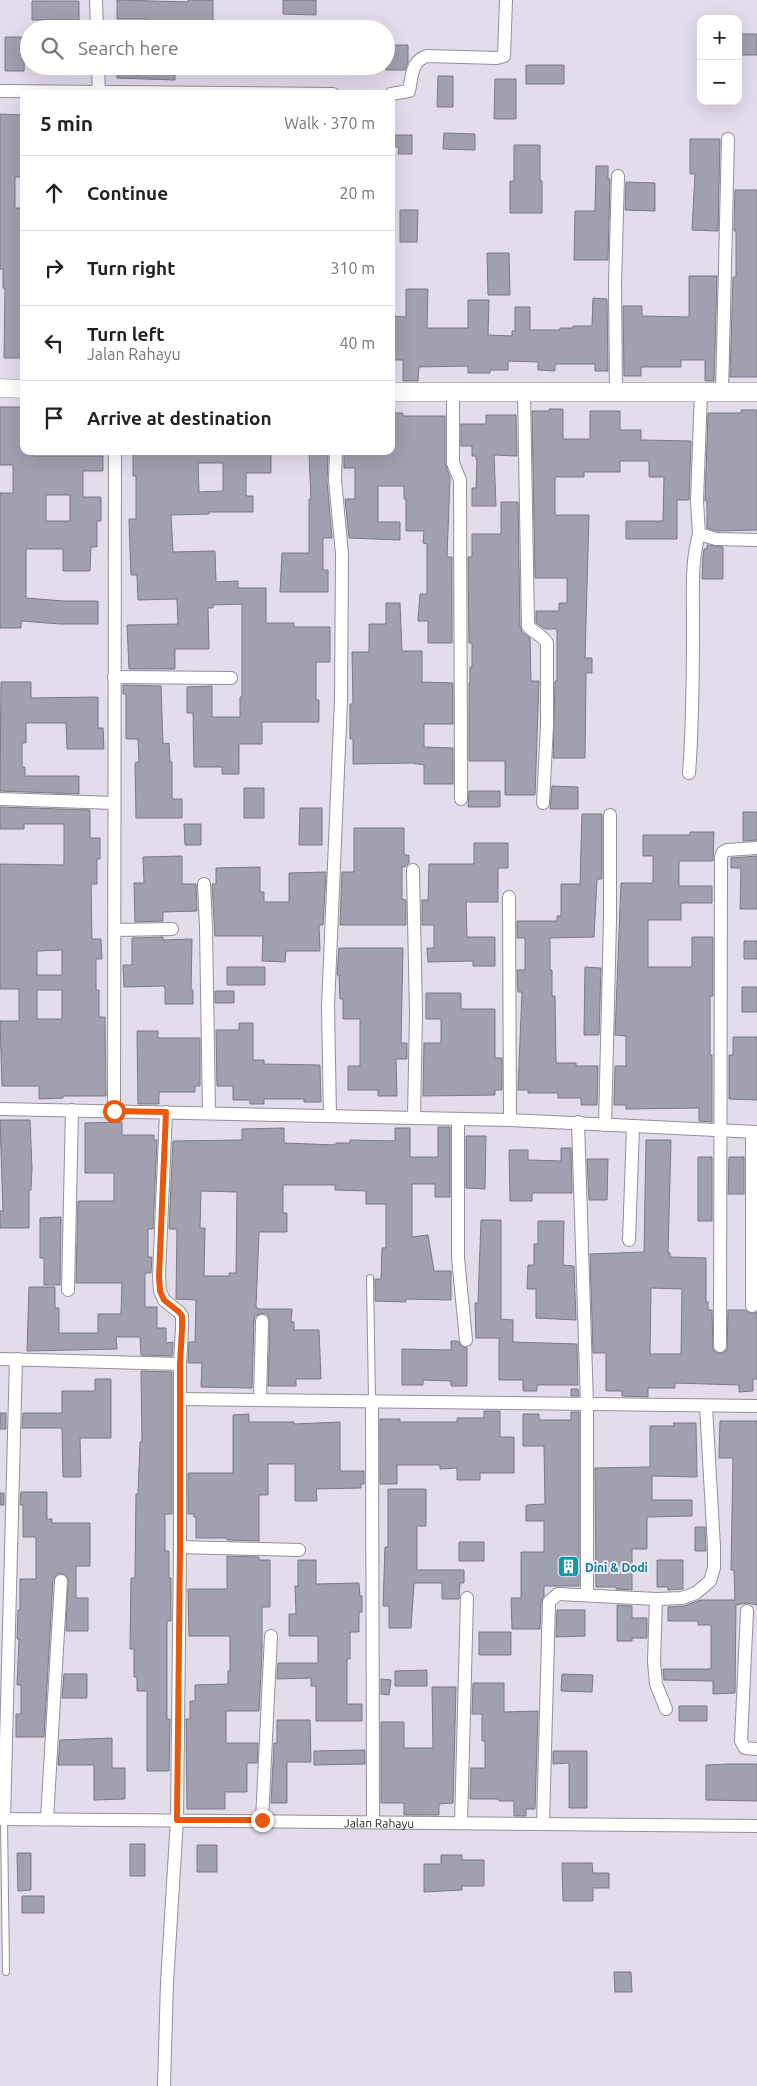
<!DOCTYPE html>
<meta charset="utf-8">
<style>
:root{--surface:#fff;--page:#f2f2f2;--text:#202124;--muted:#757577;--line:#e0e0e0}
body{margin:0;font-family:Ubuntu,sans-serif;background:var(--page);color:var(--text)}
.controls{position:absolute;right:15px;top:15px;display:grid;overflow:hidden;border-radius:10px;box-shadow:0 5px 20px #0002}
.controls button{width:45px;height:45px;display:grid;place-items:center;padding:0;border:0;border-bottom:1px solid var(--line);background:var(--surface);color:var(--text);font:25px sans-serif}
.stop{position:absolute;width:15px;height:15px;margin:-11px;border:4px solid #ea580c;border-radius:50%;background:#fff}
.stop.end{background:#ea580c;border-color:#fff;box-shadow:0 1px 5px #0008}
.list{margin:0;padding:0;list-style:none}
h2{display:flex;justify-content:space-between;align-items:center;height:65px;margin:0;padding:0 20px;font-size:21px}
h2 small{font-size:16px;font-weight:400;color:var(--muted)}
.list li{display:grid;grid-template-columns:32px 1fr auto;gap:15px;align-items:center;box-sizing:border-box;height:75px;padding:0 20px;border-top:1px solid var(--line)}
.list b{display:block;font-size:19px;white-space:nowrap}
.list p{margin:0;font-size:16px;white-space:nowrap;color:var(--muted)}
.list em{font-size:16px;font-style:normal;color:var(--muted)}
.icon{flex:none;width:28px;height:28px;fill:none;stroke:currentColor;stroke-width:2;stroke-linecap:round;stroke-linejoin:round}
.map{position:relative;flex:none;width:757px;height:2086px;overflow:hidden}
.search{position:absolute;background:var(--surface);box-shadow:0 5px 20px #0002;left:20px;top:20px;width:375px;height:55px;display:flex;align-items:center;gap:12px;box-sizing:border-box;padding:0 18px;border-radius:28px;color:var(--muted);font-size:19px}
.panel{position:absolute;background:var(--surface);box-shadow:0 5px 20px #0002;left:20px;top:90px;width:375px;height:365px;border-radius:10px}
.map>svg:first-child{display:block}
</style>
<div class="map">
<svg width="757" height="2086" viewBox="0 0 757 2086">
<rect width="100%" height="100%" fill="#e2dceb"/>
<!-- building -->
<path fill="#a1a0af" stroke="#7a7987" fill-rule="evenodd" d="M117,0L188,2V0H213V29H146V19H117Z
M283,0H316V15L283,14Z
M32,1H79V20H32Z
M738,34H757V55H738Z
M5,37H25L24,71H5Z
M386,45H408V62L405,70H386Z
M526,65H564V84H526Z
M117,66H175V80L117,78Z
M438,76H453V107H437Z
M495,79H516V119H494Z
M0,114L24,115V177H15V208H23L22,276H24V358H4L5,288H3V269H0Z
M444,133L475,134V150L443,149Z
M391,135H412V154H398L399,147H391Z
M690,139H720L718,231L692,230L695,174H690Z
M514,145H540V181H542V213H510V181H514Z
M596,166H608V179H610L608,260H574L575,211H595Z
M626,182L655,183V211L625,210Z
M735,190H757V377H730L733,277H736V231H734Z
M400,210H418L417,242H400Z
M487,253H509L510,295H488Z
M689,276H717L714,381H705V360H681V367H641V376H624L623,306H642V316L689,317Z
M406,289H428L427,328H468V300H489L488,335L512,336V331H515V307H530V330H560V328H573V326H592L593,298L607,299L608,371H595V364H555V371L538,370V362L508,361V370H490V373H468V366L419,367L418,381H403V360H391V316L406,317Z
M0,407H24V451H33V456H103V471H83V497H101V521H97V547H91L90,571H63V549H26V598L64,601H98V624H60L21,621V628H0V493H13V465H0ZM46,495H70V521H46Z
M549,409H563V439H590V411H620V430H641V440L691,441L689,500H677V539H626V521H663L664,477H649V461H620V472H584V477H555V515H589L585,658H592V673H586L585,758H553L555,681H557V629H545L536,623V611H559V603H567V578H535L532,411H549Z
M741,410H757V530L717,531L707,528V501H705L708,413H741Z
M391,413H403V416H445V463L450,478L447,557H452V643H428V621H418L420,594H427V544L423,543L424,531H406V499H404V486H378V522H400V540L349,538L345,499H355V468H344V451H391Z
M486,415H516L517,456L494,455L496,506H472V488H476L477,461L475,456H472V446H461V424H486Z
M133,451H271V473H246V496H253V512H209V514L171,515L173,552L215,551L216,582L238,581V588H266V623H294V627H330V662H316V700H319V722H262V744H239V774H222V767H194L193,713H187V687L212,686V717H240V697H242V604L213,605V608H208L209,649H175V669H129L127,625L178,624L177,599L138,600L137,575H131L129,519H136V476H133ZM198,463H223V491L199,492Z
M309,453H328L327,481L332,538H323V570H328V592H280L282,553H309V499H311Z
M501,502H518L520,626L522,632L530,638L531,681H539L535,795H505V761H469V683H470V667H472V643H469L468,557H472V534H501Z
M707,545L723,547V579H702L703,557L704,549H707Z
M386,603H400L402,651H422V682L453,683V724H424V747L453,748V784H424V765L412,763L353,764V739H350V704H353L352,652H369V624H386Z
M1,682H31V698L98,697V728H103L104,749H67L66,723H26V743H22V767H25V776H79V794L0,791Z
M123,685L161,686L163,744L169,743L170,762H172V799H182V818H136L135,763L139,762L138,739H126V694H123Z
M552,786L578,787V809H550Z
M244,788H264V818H244Z
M469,791H500V807H468Z
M0,807L90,810V838H100V859H97V884H91L92,939H101L102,959H96V990H99V1017H105L106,1096H63V1098L39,1099V1086H2L0,1021H19V989H0V864L63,865L64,863V824H24V829H0ZM62,950V975H37V951ZM37,990H62V1019H37Z
M300,808H322V845H299Z
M743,812H757V840L743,841Z
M582,814H602V879H597L594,937L550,938V970H552V996H555L556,1063H576V1066H598L597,1105H581V1098H558V1093H528V1090H518L522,992H518L517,970H525V938H517V921H557V916H561V884H580Z
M184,824H201V845H185Z
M354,828H404V855H409V863L405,867H402V899L406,900V925H340L342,872H354Z
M690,832H714L713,861H679V886H712V903H681V920H648V967H692V937H713V996H710V1055H712V1122L699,1121V1108L626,1109V1105H614L615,1066H626V1036L615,1035L621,883H653V856H643V835H690Z
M474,843H508V868H498V902H466L467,937H495V966H473V961L428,962L427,948H434V925H422V900H428L429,864H474Z
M182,856V884H196L197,911L163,912V921L135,922L134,883H144L143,857Z
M757,856V909H740L741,868H731V858Z
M260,867V892H264V902H289V873L326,872L323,925H319L320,951H286L285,962L262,961L263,936H215L212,884H216V868Z
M163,937V940L192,939L191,990H193V1004H165V987L162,986L124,987L123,965H132V938Z
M744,941H757V959H744Z
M339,948H403L401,1043H407V1059H396L397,1096H378V1090H348V1066H360V1019H343V999H340L339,975H337Z
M227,967H265V985H227Z
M585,967L601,968L599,1035H584Z
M742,987H757V1012H742Z
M215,991H234V1003H215Z
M426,993H461V1009H495V1058H502V1090H495V1095L423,1096L424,1043H441V1019H426Z
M239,1023H253V1060H264V1064L320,1065L321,1102H304V1099H264V1104H250V1100H233V1086H217L216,1030H239Z
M137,1031H158V1038H200V1086H195V1092H159V1104H138Z
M733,1037H757V1100L729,1099V1055H733Z
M0,1120H30L32,1169L31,1190H29V1228H0V1211H3Z
M122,1122V1135H154V1140H157L153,1229H148V1257H152L151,1273H145V1307H157V1328H166V1343L173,1342L172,1356L141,1355L140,1337H116L117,1349L27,1351L29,1287H55V1308H59V1333H98V1314H121L122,1283H76L78,1201H114V1173H85V1123Z
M438,1127H450V1197H435V1184H412V1237L428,1235L434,1271H451V1300L406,1299V1302L375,1301V1279H381L382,1248H386V1204H366V1191L335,1190V1185H283V1213H287V1232H259L256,1307L259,1309H292L291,1322H294V1330H319L321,1379H296V1386H268L270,1321L267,1314L262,1313L255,1316L254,1321L252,1388L201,1387L202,1363H188L189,1342H195L196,1300L176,1299L177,1229H169L173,1141L242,1140V1129L284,1128V1143L336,1145V1143H350V1140L395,1141V1128H410V1157H438ZM201,1191L237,1192L236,1273H229V1276H204L205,1228H200Z
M466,1136H486L485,1189L466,1188Z
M646,1140H671L668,1253H670V1257L706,1258V1302H708V1310H712L713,1350L720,1354L727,1350L728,1310H745L752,1314L757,1312V1379H753V1391L739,1392V1385L675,1383V1388H648V1397L622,1396V1391H606V1353H593L590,1254L644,1252ZM651,1288L682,1289L681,1354H650Z
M561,1148H571L572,1193H532V1201H510L509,1150H528V1160L561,1161Z
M698,1157H712V1221H698Z
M729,1157H744V1194H728Z
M587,1159H608L607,1200H589Z
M61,1217L60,1285H44V1258H40V1218Z
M481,1220H501V1319L513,1320V1342L577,1344L578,1385H537V1391H523V1380H499V1338H476L475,1303H478Z
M538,1221H564L563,1265L574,1266L576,1320L536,1318V1289H527L528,1265H534V1244H538Z
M451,1341H458L462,1347L467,1348V1386H451V1381L423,1380V1385H402V1349L451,1350Z
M141,1371L172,1372V1514H165V1551H169V1578H171V1621H167V1719H170L169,1771H147V1691H137V1677H134V1649H130L131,1578H135L136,1494H138L140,1442H142Z
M95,1379H111V1438H80L81,1477H63L62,1428H22L23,1413H62V1391H95Z
M571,1389H578L579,1396H571Z
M484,1411H500V1437H514V1473H480V1480H457V1468L440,1469V1465H397V1484H380V1419H400V1422H457V1418H484Z
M571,1412H579V1586H544V1596L541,1602L540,1629H512L511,1598H521V1552H544V1521H526V1505L545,1504L544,1446H523V1414H539V1420H571Z
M0,1413H6V1429H0Z
M249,1414V1422H294V1424L340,1422V1471H364V1484H361V1488L316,1489L317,1501H295V1464H268V1495H259V1541L227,1540V1538H196V1517H194V1514H188V1473H233V1415Z
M720,1421H757V1605L747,1603L736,1605L735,1693L713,1694V1681L664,1680L663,1669H711V1625H698V1621H668V1607L684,1606L700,1600H735L734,1570H731L733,1458H719Z
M673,1423H696L697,1477L652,1476V1500H692V1516L647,1517V1549H632V1590L616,1589V1587H596L595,1468L650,1467V1426H674Z
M388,1489H426V1526H417V1570H464V1583H460L459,1599H442V1583H414L411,1628H389V1606H383L385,1547H388Z
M21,1492H47V1519H52V1523H90V1566H76V1598H88V1631H66L68,1578L61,1573L57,1574L53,1580L44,1737H16V1714H21V1685H17L19,1639H17L18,1610H20V1579H36V1537H23V1505H20Z
M0,1493H4V1505H0Z
M695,1527H705L706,1551H695Z
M459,1542H484V1561H459Z
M227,1556L259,1557V1560H270V1607H262V1653L259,1711H226V1743H258L257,1763H247V1792H225V1809H187L186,1719H190V1701H195V1685L228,1684V1671H230V1636H189L188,1589H227Z
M298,1560H316V1584L359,1583L360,1596H362V1612H359V1632H350V1659H347V1704H362V1721H316V1686H311V1678L277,1679L278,1663H318V1636H289V1614H296L295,1586H298Z
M657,1560H683V1589L668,1590V1587H657Z
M617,1605L632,1606V1618H647V1638H632V1641H617Z
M557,1610H585V1636L556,1637Z
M479,1632H511V1655H479Z
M427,1670V1686H395V1671Z
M64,1674H87V1698H62Z
M562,1674L593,1675L592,1692L561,1691Z
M381,1679L391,1680L389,1695L381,1694Z
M473,1683H504V1712L538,1711L535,1809H526V1816H514V1801H499V1799H470L471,1768H485V1741H482V1714H472Z
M432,1687H456L453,1803L439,1804V1815H404V1803H381V1722H404V1748H433Z
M679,1706H707V1721H679Z
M277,1720H310L311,1762H287V1803H271L274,1743H277Z
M112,1738V1768H125V1799L94,1800V1765H58L60,1740Z
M365,1750V1764L314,1765V1751Z
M553,1751H587V1808H569V1763L553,1764Z
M729,1764H757V1801L706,1800V1765Z
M130,1844H145V1876H130Z
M197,1845H217V1872H197Z
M17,1853H31V1890L18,1891Z
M441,1855H462V1860H484V1886H462V1890L424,1892V1864H441Z
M562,1863H592L593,1873H609V1888H593V1901H563Z
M22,1896H44V1913H22Z
M614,1972H631L632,1992H615Z"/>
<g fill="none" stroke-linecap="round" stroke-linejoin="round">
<defs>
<path id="lane" d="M370,1278L372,1400
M4,1819L6,1972"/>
<g id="street">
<path d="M96,0L97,29"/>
<path d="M98,66L99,94"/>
<path d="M0,91L333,94"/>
<path d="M391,94L409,91C412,77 411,61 427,56L497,58L504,56L506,0"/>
<path d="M616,391L615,284L618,176"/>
<path d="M701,391L697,501L699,534L716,539L757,540"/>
<path d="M524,392L528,626C534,633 542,635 547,643V725L543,803"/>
<path d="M722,392L728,139"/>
<path d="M453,393V463L460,480L461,799"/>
<path d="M114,677L231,678"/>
<path d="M689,773C693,723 693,673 693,622C693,593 691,562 699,534"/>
<path d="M0,799L114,803"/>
<path d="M413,870L416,1014L414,1118"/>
<path d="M204,884L206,927L209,1112"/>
<path d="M509,897L510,1120"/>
<path d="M114,930L172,929"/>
<path d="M0,1109L510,1120L757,1132"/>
<path d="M114,1111L115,451"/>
<path d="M330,1116L328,1007L341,700L342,554L335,480L336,451"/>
<path d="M458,1119V1258L466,1340"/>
<path d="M578,1122L587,1405V1594"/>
<path d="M605,1125L610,920V815"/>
<path d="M629,1240L633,1127"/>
<path d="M68,1290L72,1110"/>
<path d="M752,1306V1132"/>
<path d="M720,1346L721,857L723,852L727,850L757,848"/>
<path d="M0,1359L180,1364"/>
<path d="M180,1399L757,1406"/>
<path d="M260,1400L262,1321"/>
<path d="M372,1400L373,1822"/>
<path d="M180,1547L299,1550"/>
<path d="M656,1599L654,1662L656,1684L666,1709"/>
<path d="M747,1611L741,1741L745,1748L757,1749"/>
<path id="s1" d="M0,1819L757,1826"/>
<path d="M4,1819L16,1359"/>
<path d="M47,1819L61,1581"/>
<path d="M262,1820L271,1636"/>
<path d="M461,1823L467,1598"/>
<path d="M543,1824L549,1602L558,1594L656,1599L682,1598L696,1593L710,1581L714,1568V1547L706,1406"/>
<path d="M164,2086L167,1983L177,1819L180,1547V1364L182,1328V1316L179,1312L164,1300L160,1291L159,1276L166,1112"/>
</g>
<path id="secondary" d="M0,388L24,389
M391,392H757"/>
</defs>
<!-- lane casing -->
<use href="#lane" stroke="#948f9c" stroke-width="8"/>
<!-- street casing -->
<use href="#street" stroke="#948f9c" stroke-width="14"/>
<!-- secondary casing -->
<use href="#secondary" stroke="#948f9c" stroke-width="19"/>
<!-- lane -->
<use href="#lane" stroke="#fff" stroke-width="6"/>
<!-- street -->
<use href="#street" stroke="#fff" stroke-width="12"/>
<!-- secondary -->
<use href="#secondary" stroke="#fff" stroke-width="18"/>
</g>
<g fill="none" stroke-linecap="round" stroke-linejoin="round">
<!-- route -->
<path stroke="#ea580c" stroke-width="6" d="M114,1111L166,1112L159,1276L160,1291L164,1300L179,1312L182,1316V1328L180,1364V1547L177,1820H262"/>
</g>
<!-- icons -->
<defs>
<symbol id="building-square" viewBox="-11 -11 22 22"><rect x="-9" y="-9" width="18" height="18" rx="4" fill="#0f9aa8" stroke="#efe9f8"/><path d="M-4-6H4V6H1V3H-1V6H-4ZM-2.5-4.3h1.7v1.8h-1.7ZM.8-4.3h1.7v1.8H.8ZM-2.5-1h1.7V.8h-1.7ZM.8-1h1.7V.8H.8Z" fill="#fff"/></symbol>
</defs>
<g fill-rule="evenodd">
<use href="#building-square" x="556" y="1554" width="25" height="25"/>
</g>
<g text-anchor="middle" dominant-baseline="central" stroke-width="4" stroke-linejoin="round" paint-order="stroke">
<!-- culture labels -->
<g font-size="12" font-weight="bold" fill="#0d838f" stroke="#efe9f8" text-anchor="start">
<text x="585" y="1567">Dini &amp; Dodi</text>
</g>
<!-- street labels -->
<g font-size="12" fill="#1f1c22" stroke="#efe9f8">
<text stroke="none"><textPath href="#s1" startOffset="379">Jalan Rahayu</textPath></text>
</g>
</g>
</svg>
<div class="controls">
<button>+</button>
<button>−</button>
</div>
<div class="stop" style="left:114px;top:1111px"></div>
<div class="stop end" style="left:262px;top:1820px"></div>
<div class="search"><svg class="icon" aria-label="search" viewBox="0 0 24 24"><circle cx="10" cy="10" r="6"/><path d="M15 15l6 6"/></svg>Search here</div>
<section class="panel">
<h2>5 min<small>Walk · 370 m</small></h2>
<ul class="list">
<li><svg class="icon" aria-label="ahead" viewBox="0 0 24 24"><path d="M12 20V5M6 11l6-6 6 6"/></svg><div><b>Continue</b></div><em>20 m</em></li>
<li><svg class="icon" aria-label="right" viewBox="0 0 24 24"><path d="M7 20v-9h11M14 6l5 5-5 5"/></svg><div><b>Turn right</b></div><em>310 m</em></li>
<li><svg class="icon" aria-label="left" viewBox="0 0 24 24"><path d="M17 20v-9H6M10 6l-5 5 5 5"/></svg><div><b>Turn left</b><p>Jalan Rahayu</p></div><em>40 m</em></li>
<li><svg class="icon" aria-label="arrive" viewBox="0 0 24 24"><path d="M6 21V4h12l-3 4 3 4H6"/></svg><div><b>Arrive at destination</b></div></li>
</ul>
</section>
</div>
